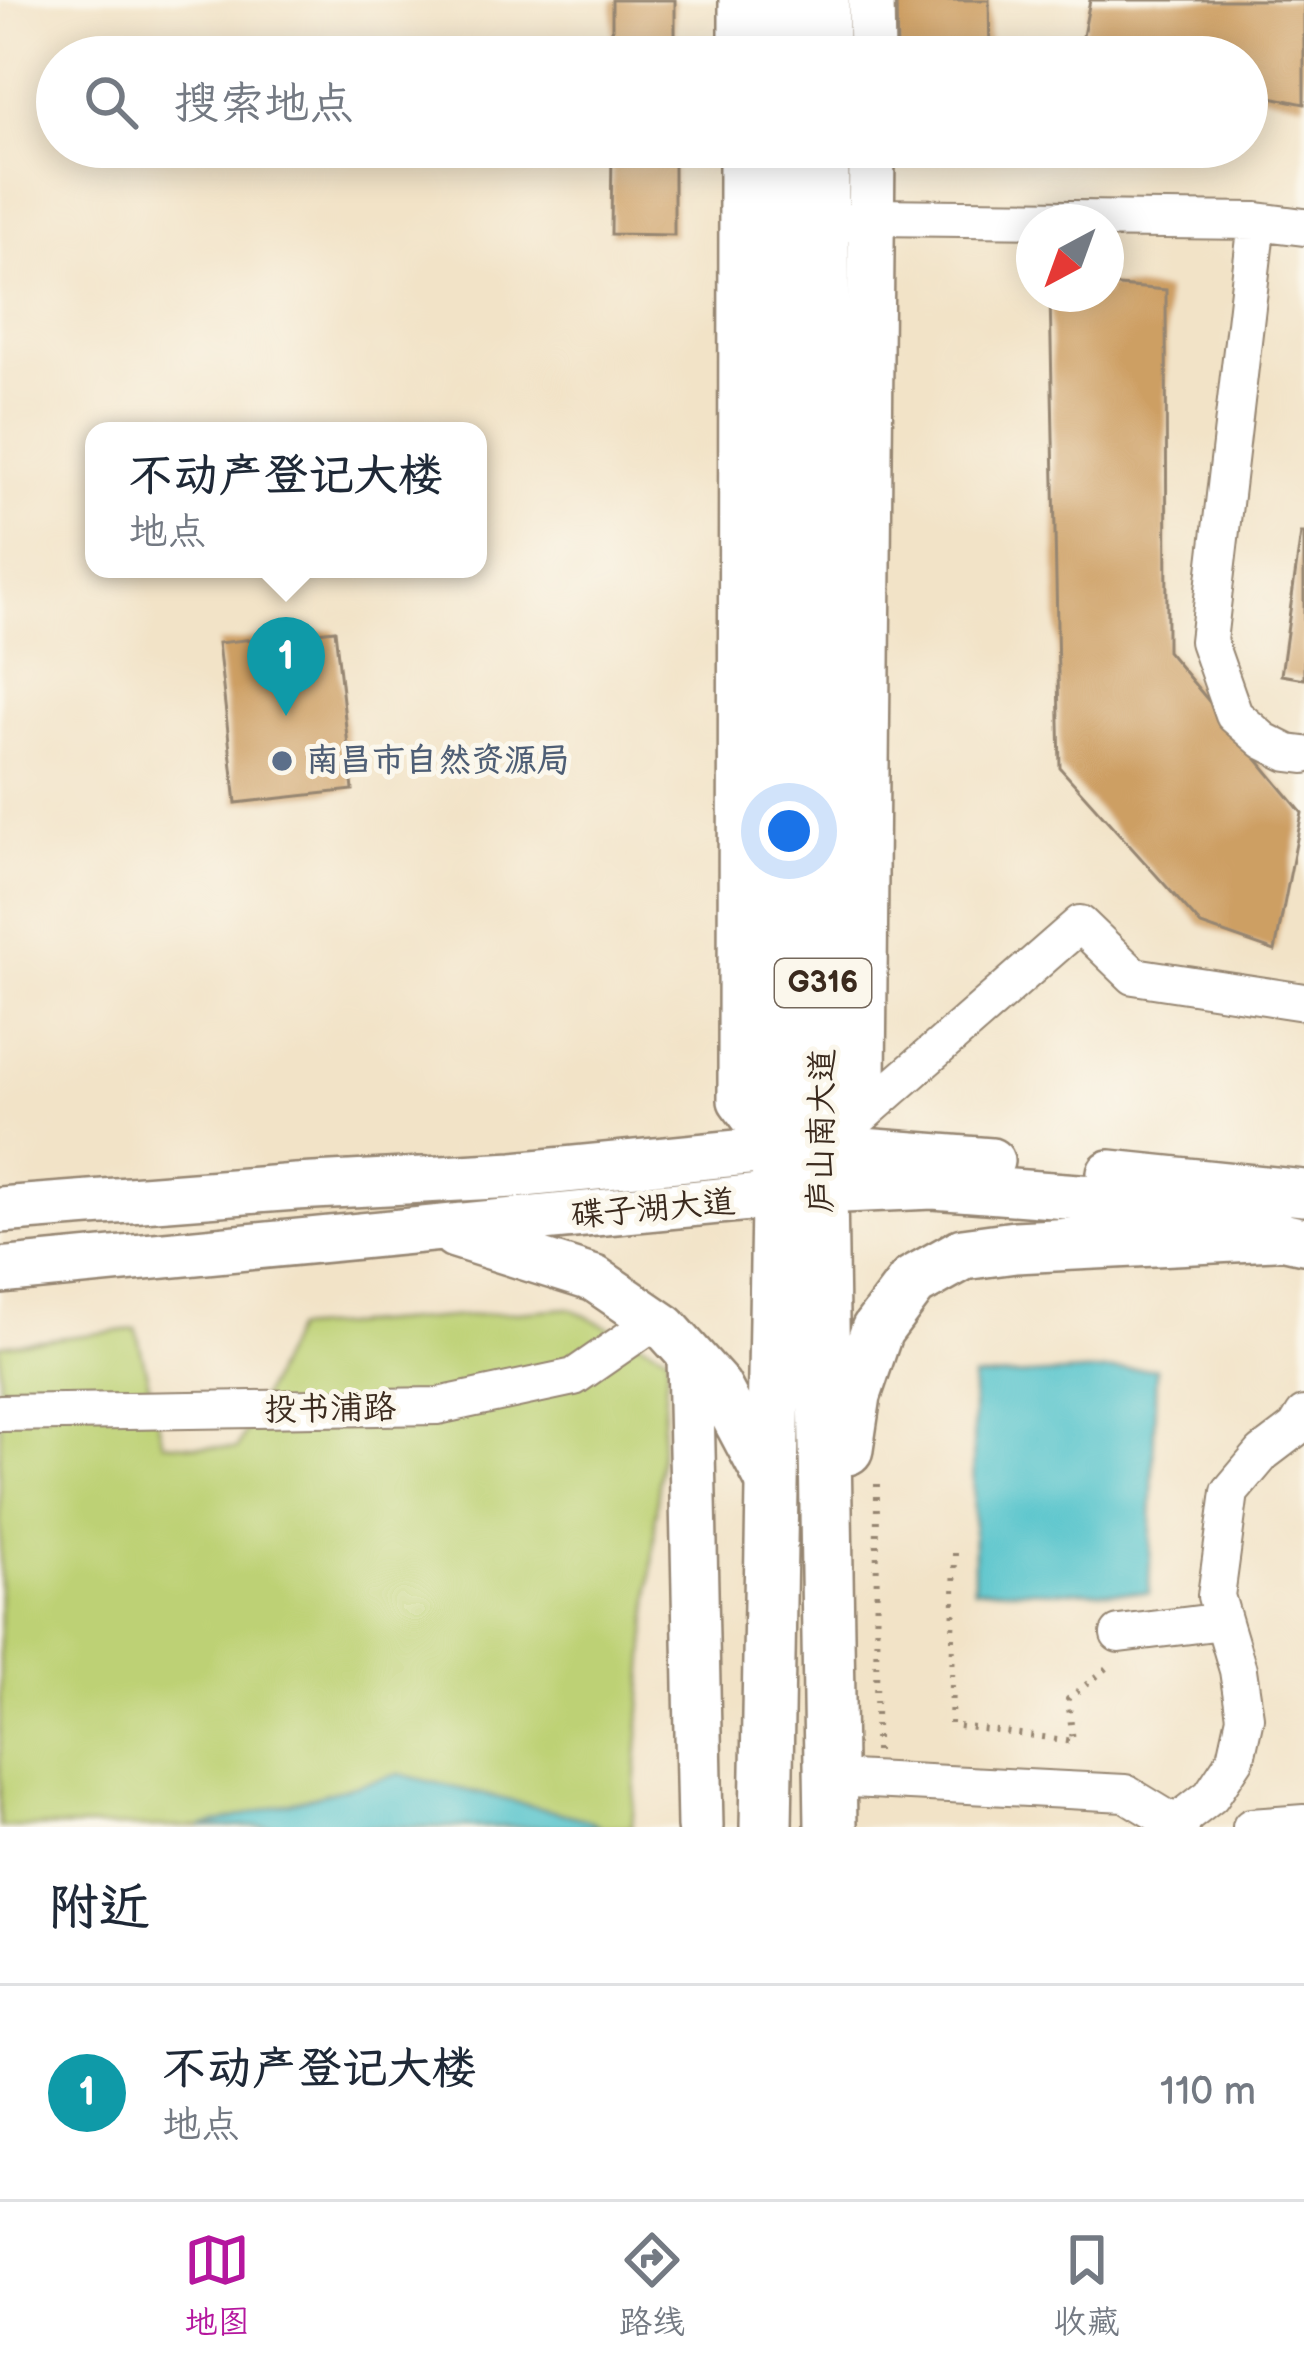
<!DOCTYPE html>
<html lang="zh">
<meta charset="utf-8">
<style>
:root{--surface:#fff;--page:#f2f2f3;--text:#1f2937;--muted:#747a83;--line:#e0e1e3;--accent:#b5179e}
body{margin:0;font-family:"Balsamiq Sans","LXGW WenKai TC",sans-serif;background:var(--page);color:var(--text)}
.compass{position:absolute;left:1016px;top:204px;width:108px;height:108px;border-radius:50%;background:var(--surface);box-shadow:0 6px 30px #0003;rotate:221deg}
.you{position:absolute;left:789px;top:831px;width:42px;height:42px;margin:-30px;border:9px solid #fff;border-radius:50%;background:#1a73e8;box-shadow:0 0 0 18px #1a73e833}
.badge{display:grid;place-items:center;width:78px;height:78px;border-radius:50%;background:var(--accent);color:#fff;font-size:39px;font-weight:700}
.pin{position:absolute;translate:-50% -99px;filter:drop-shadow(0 3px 6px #0008)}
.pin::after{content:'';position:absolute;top:63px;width:42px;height:36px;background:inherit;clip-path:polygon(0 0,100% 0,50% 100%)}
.popup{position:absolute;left:85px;top:422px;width:402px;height:156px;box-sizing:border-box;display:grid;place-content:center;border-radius:24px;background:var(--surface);filter:drop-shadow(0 3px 9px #0005);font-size:39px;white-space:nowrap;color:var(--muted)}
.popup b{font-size:45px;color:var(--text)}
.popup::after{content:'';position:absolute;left:50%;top:100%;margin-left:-24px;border:24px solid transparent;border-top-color:var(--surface)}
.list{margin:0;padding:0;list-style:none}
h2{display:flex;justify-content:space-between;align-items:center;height:156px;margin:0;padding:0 48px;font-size:51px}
h2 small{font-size:39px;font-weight:400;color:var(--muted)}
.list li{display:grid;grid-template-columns:78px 1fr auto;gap:36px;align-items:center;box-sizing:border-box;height:216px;padding:0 48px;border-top:3px solid var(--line)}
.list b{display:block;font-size:45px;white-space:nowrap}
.list p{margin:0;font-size:39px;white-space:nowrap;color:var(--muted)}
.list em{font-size:39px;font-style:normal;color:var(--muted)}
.icon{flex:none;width:66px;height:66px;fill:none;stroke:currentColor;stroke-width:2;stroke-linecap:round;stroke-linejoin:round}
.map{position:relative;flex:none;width:1304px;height:1827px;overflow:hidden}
.search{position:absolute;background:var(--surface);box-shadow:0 6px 30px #0003;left:36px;right:36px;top:36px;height:132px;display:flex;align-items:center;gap:30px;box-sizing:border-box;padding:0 42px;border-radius:66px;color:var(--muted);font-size:45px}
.sheet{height:372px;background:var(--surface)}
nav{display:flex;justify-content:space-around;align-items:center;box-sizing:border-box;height:168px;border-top:3px solid var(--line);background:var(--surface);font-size:33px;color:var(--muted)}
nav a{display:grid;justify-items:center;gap:6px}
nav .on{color:var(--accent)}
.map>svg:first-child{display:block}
</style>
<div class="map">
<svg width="1304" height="1827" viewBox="0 0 1304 1827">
<rect width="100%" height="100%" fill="#fbf7ec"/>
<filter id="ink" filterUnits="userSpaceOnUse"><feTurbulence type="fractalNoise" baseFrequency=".00833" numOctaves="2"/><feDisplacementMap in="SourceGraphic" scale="24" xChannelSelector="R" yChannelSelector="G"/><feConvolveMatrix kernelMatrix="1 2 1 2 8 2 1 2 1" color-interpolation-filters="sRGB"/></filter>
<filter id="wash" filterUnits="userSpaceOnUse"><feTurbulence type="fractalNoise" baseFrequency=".004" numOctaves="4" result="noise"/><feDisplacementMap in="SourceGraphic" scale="48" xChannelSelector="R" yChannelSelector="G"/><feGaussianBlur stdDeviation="2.7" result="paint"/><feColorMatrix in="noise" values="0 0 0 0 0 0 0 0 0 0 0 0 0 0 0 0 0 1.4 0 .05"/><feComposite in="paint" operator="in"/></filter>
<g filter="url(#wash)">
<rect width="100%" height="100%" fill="#f2e3c7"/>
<!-- green -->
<path fill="#bdd175" stroke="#7c7e4a" stroke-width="3" d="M569,1308L668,1355L632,1827H0V1345L136,1329L163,1443L237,1449L294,1329Z"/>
<!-- water -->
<path fill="#57c4cc" stroke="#497775" stroke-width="3" d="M1156,1368L1149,1593L974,1589L973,1378Z
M399,1774L585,1819L602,1827H200Z"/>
<g id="blocks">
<!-- building -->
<path fill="#cd9f64" d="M612,0H675V57H612Z
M896,0H989L990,57H897Z
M1090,0H1304V104L1247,92V57H1079Z
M612,147H674V235L611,234Z
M1106,285L1166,290L1167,651L1302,813L1275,951L1201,925L1060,768L1050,294H1106Z
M1301,533H1304V679L1281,675Z
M335,630L353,790L236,803L218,643Z"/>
</g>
</g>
<g filter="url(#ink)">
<use href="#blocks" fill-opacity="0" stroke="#968672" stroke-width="3"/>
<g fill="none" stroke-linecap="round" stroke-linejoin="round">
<defs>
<path id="minor" d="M1257,221L1208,641L1234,715L1264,741L1288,753L1304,755
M847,223L871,217L1257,221L1304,227
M840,1134L1080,924L1134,976L1304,1002
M0,1413L438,1406L574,1377L642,1330
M1119,1634L1223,1621
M831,1778L1125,1793L1181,1827
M1175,1824L1211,1796L1236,1758L1245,1717L1238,1670L1216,1596L1230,1492L1263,1453L1296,1428L1304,1415
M1251,1827L1304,1823"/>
<path id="major" d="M871,0L872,57
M742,57V0
M742,147L741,1100L778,1149
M824,1148L863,1081L872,147
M1110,1173L1304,1193
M0,1210L296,1187L514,1175L778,1149L824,1148L991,1161
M455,1235L595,1279L665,1327L718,1386L772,1488
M0,1271L821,1191L933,1186L1119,1200L1304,1241
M690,1356L700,1827"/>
<path id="highway" d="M823,0V57
M783,57V0
M823,147L824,1148L821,1191L831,1827
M847,1449L855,1395L877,1330L913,1282L963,1254L1015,1247L1274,1234
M766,1827L778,1149L782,147"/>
</defs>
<!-- minor casing -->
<use href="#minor" stroke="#968672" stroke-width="40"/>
<!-- major casing -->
<use href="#major" stroke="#968672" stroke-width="50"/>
<!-- highway casing -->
<use href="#highway" stroke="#968672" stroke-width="56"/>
<!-- path -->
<path stroke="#968672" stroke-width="6" stroke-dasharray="3 9" stroke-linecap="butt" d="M955,1553L951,1725L1073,1741L1068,1699L1111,1665
M876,1751L877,1477"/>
<!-- minor -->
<use href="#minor" stroke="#fff" stroke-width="36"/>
<!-- major -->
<use href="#major" stroke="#fff" stroke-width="45"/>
<!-- highway -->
<use href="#highway" stroke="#fff" stroke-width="51"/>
</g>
</g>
<!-- markers -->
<circle fill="#5c6f8a" stroke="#fbf7ec" stroke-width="4.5" cx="282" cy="761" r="12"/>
<g text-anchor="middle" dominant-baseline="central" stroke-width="10" stroke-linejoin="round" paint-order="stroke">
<!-- shield labels -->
<rect fill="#fbf7ec" stroke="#75685c" stroke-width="3" x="775" y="959" width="96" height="48" rx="9"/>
<g font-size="30" font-weight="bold" fill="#3b2a1e">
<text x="823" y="983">G316</text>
</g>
<!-- service labels -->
<g font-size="33" font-weight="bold" fill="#4e5e75" stroke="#fbf7ec" text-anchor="start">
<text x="306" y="761">南昌市自然资源局</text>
</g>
<!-- street labels -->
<g font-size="33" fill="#3b2a1e" stroke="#fbf7ec">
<text transform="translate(822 1131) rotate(-89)">庐山南大道</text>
<text transform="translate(653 1209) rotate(-5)">碟子湖大道</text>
<text transform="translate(330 1409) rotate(-1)">投书浦路</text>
</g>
</g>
</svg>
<svg class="compass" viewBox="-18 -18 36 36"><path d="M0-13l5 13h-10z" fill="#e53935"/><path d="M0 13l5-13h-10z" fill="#747a83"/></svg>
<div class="you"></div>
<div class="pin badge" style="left:286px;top:716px;background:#0f9aa8">1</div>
<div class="popup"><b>不动产登记大楼</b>地点</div>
<div class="search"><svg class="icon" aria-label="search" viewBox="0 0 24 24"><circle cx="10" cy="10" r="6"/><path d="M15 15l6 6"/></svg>搜索地点</div>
</div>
<section class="sheet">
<h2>附近<small></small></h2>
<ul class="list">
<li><span class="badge" style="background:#0f9aa8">1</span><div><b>不动产登记大楼</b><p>地点</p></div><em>110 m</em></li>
</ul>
</section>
<nav>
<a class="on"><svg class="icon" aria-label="map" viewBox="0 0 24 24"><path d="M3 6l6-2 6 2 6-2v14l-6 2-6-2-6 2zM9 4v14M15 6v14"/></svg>地图</a>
<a><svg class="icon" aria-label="directions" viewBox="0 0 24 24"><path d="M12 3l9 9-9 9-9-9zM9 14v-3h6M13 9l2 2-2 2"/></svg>路线</a>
<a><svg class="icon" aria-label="saved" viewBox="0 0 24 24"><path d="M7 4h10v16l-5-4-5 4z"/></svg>收藏</a>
</nav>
